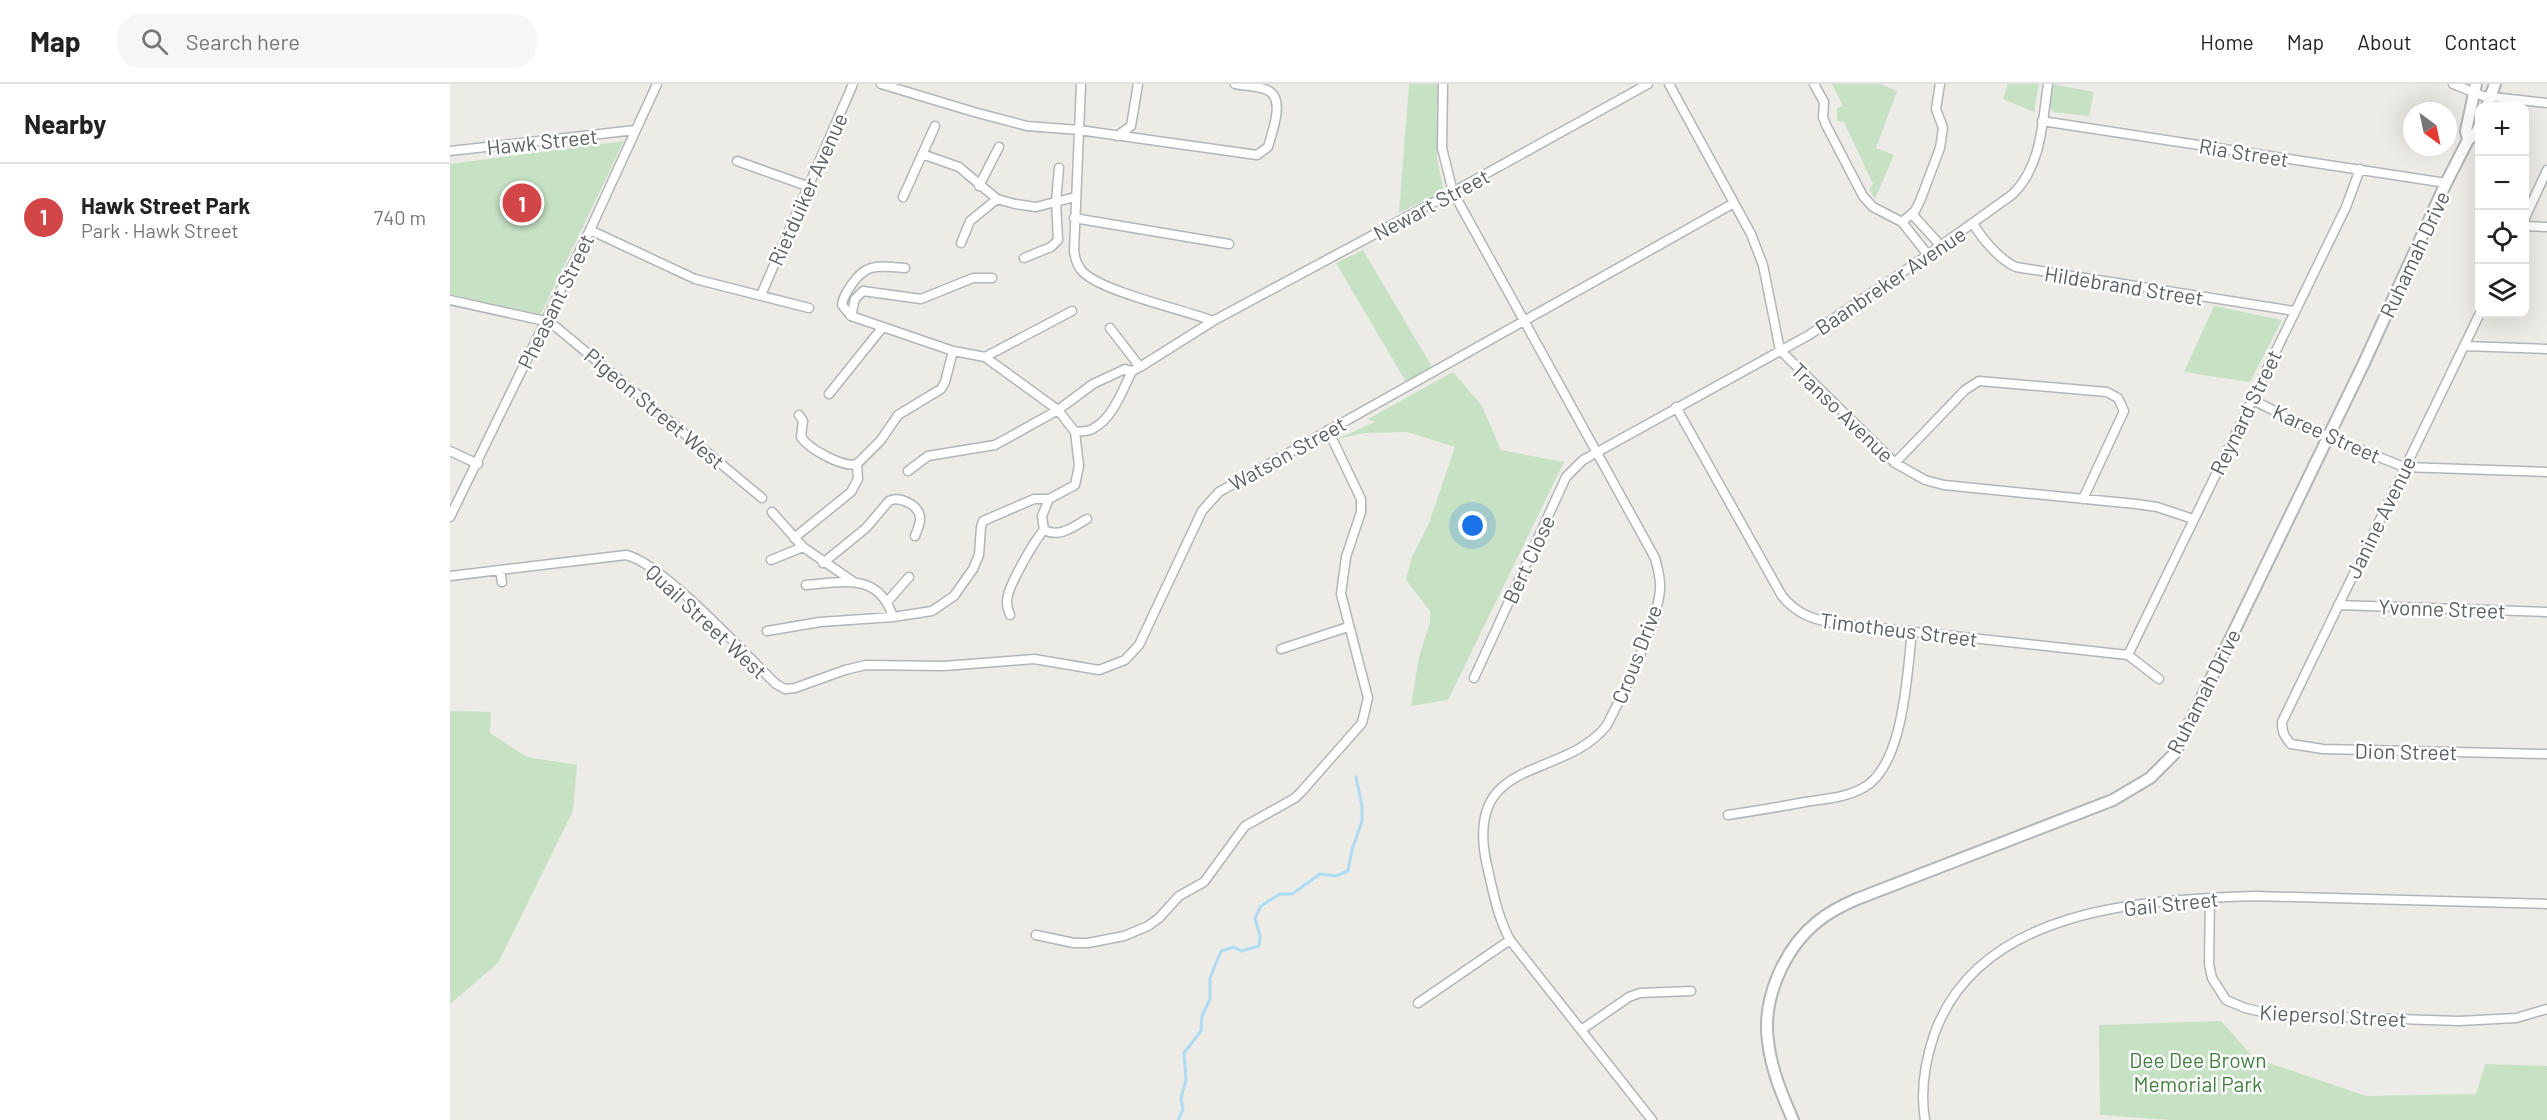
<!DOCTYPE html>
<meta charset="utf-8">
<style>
:root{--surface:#fff;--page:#f6f6f6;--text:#222;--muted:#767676;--line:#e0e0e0;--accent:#d24647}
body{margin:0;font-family:Barlow,sans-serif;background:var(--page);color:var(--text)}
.controls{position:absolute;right:18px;top:18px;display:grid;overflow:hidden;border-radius:12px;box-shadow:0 6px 24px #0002}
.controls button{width:54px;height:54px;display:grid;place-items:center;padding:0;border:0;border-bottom:2px solid var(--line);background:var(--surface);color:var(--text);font:30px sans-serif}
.compass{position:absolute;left:1953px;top:18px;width:54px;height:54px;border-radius:50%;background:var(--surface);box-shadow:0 6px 24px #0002;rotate:147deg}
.you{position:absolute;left:1023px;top:442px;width:21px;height:21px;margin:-15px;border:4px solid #fff;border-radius:50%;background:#1a73e8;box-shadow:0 0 0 9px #1a73e833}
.badge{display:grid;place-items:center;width:39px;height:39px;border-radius:50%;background:var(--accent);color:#fff;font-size:20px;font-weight:700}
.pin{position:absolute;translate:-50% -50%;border:3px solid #fff;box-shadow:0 2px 6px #0006}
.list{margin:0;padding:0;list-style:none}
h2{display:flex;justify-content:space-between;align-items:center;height:78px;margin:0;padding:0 24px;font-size:26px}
h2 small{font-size:20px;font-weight:400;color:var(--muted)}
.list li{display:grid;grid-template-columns:39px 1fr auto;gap:18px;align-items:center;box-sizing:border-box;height:108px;padding:0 24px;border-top:2px solid var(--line)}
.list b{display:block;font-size:22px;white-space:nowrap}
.list p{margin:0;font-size:20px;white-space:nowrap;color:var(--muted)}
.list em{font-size:20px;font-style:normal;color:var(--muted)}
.icon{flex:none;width:33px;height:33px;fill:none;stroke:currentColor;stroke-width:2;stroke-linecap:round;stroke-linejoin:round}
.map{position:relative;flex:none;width:2097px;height:1036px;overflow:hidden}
header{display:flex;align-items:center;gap:36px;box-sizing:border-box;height:84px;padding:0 30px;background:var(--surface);border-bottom:2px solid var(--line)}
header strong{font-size:28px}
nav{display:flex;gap:33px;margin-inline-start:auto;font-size:21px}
.search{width:420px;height:54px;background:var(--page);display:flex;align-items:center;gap:15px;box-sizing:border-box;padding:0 21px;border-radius:24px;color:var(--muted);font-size:22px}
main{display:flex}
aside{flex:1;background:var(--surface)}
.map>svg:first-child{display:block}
</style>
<header>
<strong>Map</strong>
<div class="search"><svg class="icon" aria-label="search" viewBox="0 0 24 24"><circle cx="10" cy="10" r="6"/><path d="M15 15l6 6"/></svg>Search here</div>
<nav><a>Home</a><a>Map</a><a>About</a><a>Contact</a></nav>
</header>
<main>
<aside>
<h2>Nearby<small></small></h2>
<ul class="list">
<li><span class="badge">1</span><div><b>Hawk Street Park</b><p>Park · Hawk Street</p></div><em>740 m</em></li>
</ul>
</aside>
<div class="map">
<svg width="2097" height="1036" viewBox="0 0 2097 1036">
<rect width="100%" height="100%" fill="#edebe5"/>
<!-- green -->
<path fill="#c7e1c5" d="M959,0H988L987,75L994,107L949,129Z
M1382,0H1430L1447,7L1426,64L1444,71L1425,115L1419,105L1423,100L1394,38L1387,37V24L1393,22Z
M1558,0H1589L1584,28L1553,15Z
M1602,0L1644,8L1639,32L1603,28L1597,17Z
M174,57L90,232L0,210V80Z
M913,166L982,283L956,298L886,179Z
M1764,222L1832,236L1800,298L1734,288Z
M1003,288L1032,322L1051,366L1114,378L998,616L961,622L969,573L980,538V527L956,496L961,475L979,439L1005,363L957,348L915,349L887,355L925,338L918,335Z
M0,627L41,628L40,649L77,673L127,681L123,727L48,879L0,920Z
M1771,937L1804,974L1916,1012L2026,1010L2035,980L2097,982V1036H1720L1650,1031L1649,941Z"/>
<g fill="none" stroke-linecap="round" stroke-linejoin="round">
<!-- stream -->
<path stroke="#aedbf4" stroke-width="3" d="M728,1036L733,1026L731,1014L736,996L734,969L751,947L752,932L760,915V894L771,867L784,863L791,867L809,862L810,852L805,834L811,822L830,810H842L870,790L886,792L898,787L902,766L912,737V722L906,693"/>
<defs>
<path id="minor" d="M431,0L524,28L577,42L629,46L807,71L818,63C822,48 836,14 817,6C808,2 795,2 785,0
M631,0L624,167C625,175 627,182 633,188C653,208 732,225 763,237
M993,0L992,64L1003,108L1205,474C1208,485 1211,495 1210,506C1207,540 1174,609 1157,641C1114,697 1015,670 1036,777C1042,803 1047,832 1060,856L1202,1036
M1219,0L1301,150L1313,181L1330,266L1445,379L1475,396L1494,401L1686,420L1707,423L1743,435
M1364,0L1374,18L1373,33L1376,41L1413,112L1423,123L1452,138L1465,127L1470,117L1490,64L1493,44L1486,25L1490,0
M2003,0L2033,12L2097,19
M1592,37L1996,99
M667,52L681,42L688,0
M0,67L185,46
M472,70L509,83L547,115L565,120L586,123L625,113
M287,77L357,102
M529,102L549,63
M453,113L485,42
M1462,130L1491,162
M624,134L779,160
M2074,136L2097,86
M1452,138L1478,171
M1523,139C1531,154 1550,176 1566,183L1844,227
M2074,142L2097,143
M140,146L245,195L359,224
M511,159L520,137L547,115
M574,174L601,163L608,156L606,117L609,84
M311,211L403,0
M0,216L95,237L106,243L312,414
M2030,229L1832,638C1832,648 1834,652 1841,660L1873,665L2097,670
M401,232L405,215L413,207L471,215L523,194H542
M660,244L690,283
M2014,262L2097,265
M535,273L622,227
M379,310L432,244
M1801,315L1866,348L1954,383L2097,388
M1226,323L1332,512C1346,529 1361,535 1383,539L1678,571L1709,595
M349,331L353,337L351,353C359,365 393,384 407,380
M625,348C632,347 639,348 644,344C663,334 673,305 682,287
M0,367L28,380
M1445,379L1515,306L1529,297L1657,308L1668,314L1674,327L1633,415
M458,387L478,372L545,361L608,326L643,300L675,285L682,287L690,283L763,237L1003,108L1198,0
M599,415L592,432L594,446C610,454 623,443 637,435
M322,428L353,463L404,498
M0,433L140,146L207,0
M344,454L401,408L408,395L407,380L431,356L448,331L491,305L495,298L503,267L401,232L392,221C393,213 396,209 400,203C416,178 428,182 455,184
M321,476L353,463
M373,479L416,444L439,417C449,412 468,420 470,433C471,439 467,446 465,452
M50,486L52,498
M0,492L176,471C211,478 297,572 326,600L335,605L345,604L395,586L416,581L494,582L584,575L649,586L675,576L689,561L752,427L769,408L1284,119
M356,501C393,498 429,488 443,533
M438,517L459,493
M1888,521L2097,528
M560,531C558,526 557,521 557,517C557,503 585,456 594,446
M317,547L370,538L443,533L482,527L504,512L523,485L529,471L531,443L533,437L584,415H599L625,401L629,382L625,348L608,326L535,273L503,267
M831,565L898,543
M1678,571L1896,123L1910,85
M1024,594L1116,393L1133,376L1359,251L1478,171L1563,110C1592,81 1592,39 1598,0
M1278,731C1304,727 1329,723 1355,718C1374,715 1395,714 1413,704C1454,682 1457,590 1462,547
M1760,814L1759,880L1762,894L1776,916L1795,924L1825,931L2009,937L2066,934L2097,925
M586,851L624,859H638L674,852L698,842L709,834L729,812L754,798L795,742L845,714L852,707L912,639L918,614L891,510L896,473L911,428V415L878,346
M968,919L1060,856
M1131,946L1179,913L1190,909L1241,907
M1475,1036C1470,1007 1475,978 1484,951C1529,824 1691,816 1805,812L2097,820"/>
<path id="tertiary" d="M2037,22L2045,0
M2018,56L2016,47L2026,0
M1343,1036C1332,1011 1321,985 1318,957C1312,915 1334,865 1367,838C1379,828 1393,821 1407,815L1663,716L1700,694L1725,669L1914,279L1996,99L2018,56L2026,49L2030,41"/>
</defs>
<!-- minor casing -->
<use href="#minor" stroke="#b2b5b8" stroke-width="11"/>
<!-- tertiary casing -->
<use href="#tertiary" stroke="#b2b5b8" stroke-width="14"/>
<!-- minor -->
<use href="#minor" stroke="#fff" stroke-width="8"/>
<!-- tertiary -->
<use href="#tertiary" stroke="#fff" stroke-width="10"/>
</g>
<g text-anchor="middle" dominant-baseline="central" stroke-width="5" stroke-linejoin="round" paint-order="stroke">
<!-- street labels -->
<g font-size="21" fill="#5d6063" stroke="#fff">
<text transform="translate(92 57) rotate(-6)">Hawk Street</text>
<text transform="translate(1794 68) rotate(9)">Ria Street</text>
<text transform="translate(357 105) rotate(-66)">Rietduiker Avenue</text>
<text transform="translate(981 120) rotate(-28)">Newart Street</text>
<text transform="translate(1964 170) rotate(-65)">Ruhamah Drive</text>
<text transform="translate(1440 196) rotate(-34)">Baanbreker Avenue</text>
<text transform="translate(1674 201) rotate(9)">Hildebrand Street</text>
<text transform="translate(105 217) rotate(-64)">Pheasant Street</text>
<text transform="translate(205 324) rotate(40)">Pigeon Street West</text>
<text transform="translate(1393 328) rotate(44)">Transo Avenue</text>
<text transform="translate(1795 328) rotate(-64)">Reynard Street</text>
<text transform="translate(1877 349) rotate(24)">Karee Street</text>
<text transform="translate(837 369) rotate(-29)">Watson Street</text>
<text transform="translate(1930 433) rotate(-64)">Janine Avenue</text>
<text transform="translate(1078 475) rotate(-65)">Bert Close</text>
<text transform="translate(1992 524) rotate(2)">Yvonne Street</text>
<text transform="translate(257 537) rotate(43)">Quail Street West</text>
<text transform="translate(1449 545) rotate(7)">Timotheus Street</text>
<text transform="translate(1186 570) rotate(-69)">Crous Drive</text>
<text transform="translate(1753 607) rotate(-63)">Ruhamah Drive</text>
<text transform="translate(1956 667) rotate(1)">Dion Street</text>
<text transform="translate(1721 819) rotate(-6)">Gail Street</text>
<text transform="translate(1883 931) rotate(3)">Kiepersol Street</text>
</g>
<!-- park labels -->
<g font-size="21" fill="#437f40" stroke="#fff">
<text x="1748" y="975">Dee Dee Brown<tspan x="1748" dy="24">Memorial Park</tspan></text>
</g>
</g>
</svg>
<div class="controls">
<button>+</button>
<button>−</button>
<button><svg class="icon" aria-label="locate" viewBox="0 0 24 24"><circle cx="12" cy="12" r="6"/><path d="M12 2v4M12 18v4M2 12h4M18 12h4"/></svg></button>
<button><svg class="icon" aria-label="layers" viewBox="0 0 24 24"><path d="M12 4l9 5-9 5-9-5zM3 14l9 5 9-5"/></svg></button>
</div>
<svg class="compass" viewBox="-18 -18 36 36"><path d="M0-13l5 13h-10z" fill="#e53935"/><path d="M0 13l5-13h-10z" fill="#767676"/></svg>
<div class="you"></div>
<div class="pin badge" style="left:72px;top:119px">1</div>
</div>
</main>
